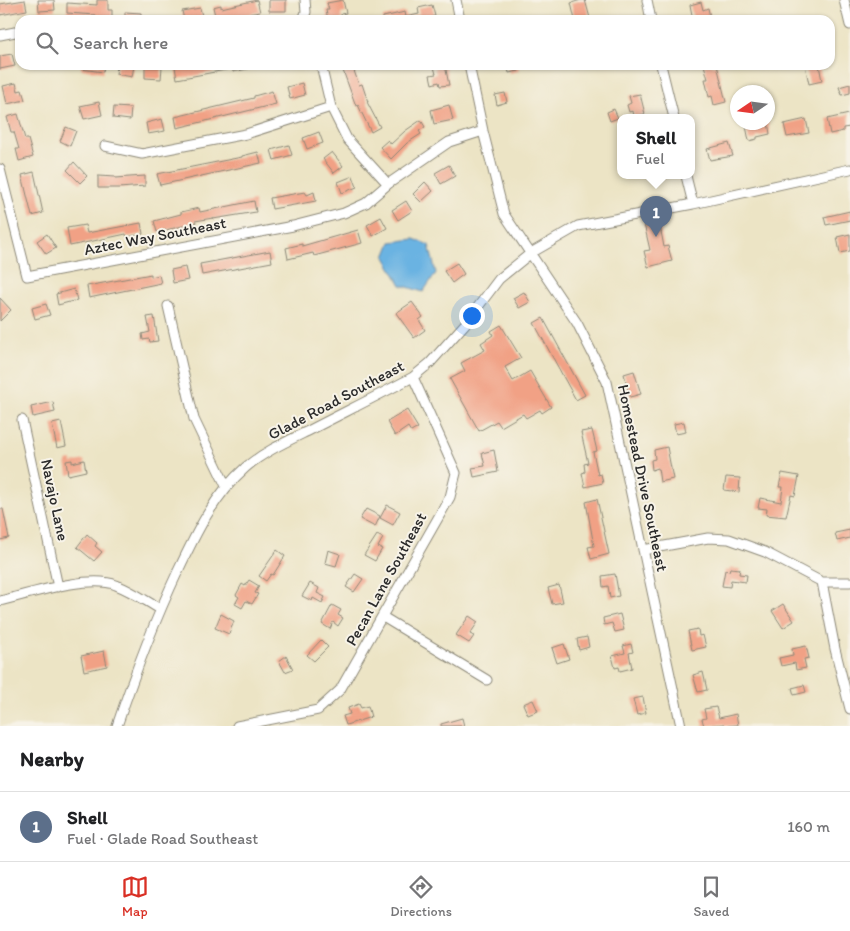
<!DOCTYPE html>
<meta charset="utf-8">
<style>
:root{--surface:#fff;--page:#f6f6f6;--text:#202124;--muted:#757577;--line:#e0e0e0;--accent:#d93025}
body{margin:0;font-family:Itim,sans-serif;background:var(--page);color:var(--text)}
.compass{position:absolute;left:730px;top:85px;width:45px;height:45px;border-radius:50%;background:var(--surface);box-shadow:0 1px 4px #0004;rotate:257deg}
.you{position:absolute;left:471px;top:315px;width:18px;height:18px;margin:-12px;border:4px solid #fff;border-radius:50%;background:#1a73e8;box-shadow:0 0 0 8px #1a73e833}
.badge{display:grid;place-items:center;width:32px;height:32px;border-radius:50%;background:var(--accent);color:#fff;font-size:16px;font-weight:700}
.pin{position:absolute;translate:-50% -41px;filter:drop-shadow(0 1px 2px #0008)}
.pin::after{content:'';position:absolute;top:26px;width:18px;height:15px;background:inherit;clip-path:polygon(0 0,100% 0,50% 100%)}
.popup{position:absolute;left:617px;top:114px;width:78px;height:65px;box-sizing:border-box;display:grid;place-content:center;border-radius:10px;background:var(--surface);filter:drop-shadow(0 1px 4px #0005);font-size:16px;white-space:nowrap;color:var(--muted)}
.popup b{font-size:19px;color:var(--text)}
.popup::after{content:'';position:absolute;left:50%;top:100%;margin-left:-10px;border:10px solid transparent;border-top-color:var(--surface)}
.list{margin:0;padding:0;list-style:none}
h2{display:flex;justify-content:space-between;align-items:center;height:65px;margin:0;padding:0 20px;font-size:21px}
h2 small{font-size:16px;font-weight:400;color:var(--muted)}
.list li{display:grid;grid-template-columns:32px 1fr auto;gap:15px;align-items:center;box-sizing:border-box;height:70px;padding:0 20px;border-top:1px solid var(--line)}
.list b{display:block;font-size:19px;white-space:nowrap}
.list p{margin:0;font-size:16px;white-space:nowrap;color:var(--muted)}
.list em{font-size:16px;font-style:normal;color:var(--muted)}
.icon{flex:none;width:28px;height:28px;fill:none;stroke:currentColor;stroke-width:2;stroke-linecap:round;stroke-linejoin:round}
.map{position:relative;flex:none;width:850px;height:726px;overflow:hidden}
.search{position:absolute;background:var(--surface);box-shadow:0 1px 4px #0004;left:15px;right:15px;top:15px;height:55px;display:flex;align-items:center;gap:12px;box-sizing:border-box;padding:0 18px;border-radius:15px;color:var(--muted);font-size:19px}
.sheet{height:135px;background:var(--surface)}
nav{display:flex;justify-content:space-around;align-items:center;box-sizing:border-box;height:70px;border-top:1px solid var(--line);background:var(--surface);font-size:14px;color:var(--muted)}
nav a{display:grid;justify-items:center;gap:2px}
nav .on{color:var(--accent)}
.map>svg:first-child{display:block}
</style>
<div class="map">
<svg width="850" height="726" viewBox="0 0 850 726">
<rect width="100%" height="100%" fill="#f7f3e8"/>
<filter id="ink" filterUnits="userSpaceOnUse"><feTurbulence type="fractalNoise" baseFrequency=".02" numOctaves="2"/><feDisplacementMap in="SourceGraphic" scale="10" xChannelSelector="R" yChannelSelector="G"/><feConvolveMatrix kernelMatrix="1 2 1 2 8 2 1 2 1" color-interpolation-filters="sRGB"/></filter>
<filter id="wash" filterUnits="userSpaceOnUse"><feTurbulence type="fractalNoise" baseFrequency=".0096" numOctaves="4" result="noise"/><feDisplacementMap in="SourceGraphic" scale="20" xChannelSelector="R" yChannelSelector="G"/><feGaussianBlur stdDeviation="1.12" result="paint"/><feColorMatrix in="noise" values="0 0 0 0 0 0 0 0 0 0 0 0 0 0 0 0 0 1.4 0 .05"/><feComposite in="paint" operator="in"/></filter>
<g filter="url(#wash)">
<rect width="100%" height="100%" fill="#ece4c5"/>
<!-- water -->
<path fill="#6ab3e2" stroke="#4a6f86" d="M414,239L429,245L436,273L423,292L401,285L385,257L391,242Z"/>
<g id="blocks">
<!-- building -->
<path fill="#f1a185" d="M25,0L27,10L0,15V4Z
M38,0H54L55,10L39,11Z
M97,0H108V10H112V20L95,19L96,15L67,13V3L97,5Z
M257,0L260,12L216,20L213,7L221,5V8Z
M269,0H286V11H269Z
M343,0L346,13L341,14L342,20H328L326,10H329L327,3Z
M581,0H585L590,18L575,20L571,3Z
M701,2L703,10L708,8L710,17L704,18L705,20H693L690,5Z
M432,5L435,16L432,17L433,20H383V17L405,12L406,17L419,14L418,8Z
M200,8L203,20H184L182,11Z
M125,12L141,13V20H125Z
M12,54L15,66L0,69V56Z
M81,65H104L103,72L81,69Z
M117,65L134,66L132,77L116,74Z
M188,65H231V69L177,79L175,67Z
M232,65H252V68L233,72Z
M341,65H352L359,85L362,84L368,102H367L380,127L371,132L358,105L356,106Z
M445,65L449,85L440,86L439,82L432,84L430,75L436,74L434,67Z
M507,65H518L519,71L509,73Z
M704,65H717L726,102L714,105L712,96L709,97L705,79H708Z
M805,65H819L822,81L809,84Z
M145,67H162L161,79L145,78Z
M16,83L18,91L22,90L25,100L7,104L3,86Z
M302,83L305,95L290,99L287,87Z
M850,84V93L842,95L839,87Z
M272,91L276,104L177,128L175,117L254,98V96Z
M505,93L507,102L497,105L495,95Z
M640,94L645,114L634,117L633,111L629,112L627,105L631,103L629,96Z
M99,102L102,115L84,119L80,106Z
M449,105L453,120L434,124L431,110Z
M114,107L131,108L130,120L113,118Z
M614,109L618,118L610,121L607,112Z
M18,114L25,139H28L33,157L19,161L16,149H19L14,132H11L7,117Z
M849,114L850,127L843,128V131L830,134L827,119Z
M162,119L165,131L148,134L146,123Z
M806,119L809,133L787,137L784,124Z
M421,120L425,127L419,131L421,134L407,143L391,159L380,147L388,140L391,144L405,131Z
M763,122H768L770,134L757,137V139L749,141L746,126Z
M66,127L76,131L70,146L60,141Z
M319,132L323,143L307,149L303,138Z
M729,143L733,156L710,160L707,149Z
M289,145L292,155L274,160L271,150Z
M258,152L261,163L160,185L157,174L242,157V156Z
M332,152L343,166L334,173L323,159Z
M74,162L87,176L80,183L67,170Z
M449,165L455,176L441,184L435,173Z
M34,172L43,213L32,216L22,175Z
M98,176L115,177V178L145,176V186L119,188H98Z
M353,176L357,187L342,193L338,182Z
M425,182L433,191L421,202L413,194Z
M305,192L307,195L314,192L316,201L272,209L270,198Z
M254,201L256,212L213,219V218L195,221L196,223L157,232L154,221L181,214V212L199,208L200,212Z
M406,201L412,211L398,220L392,210Z
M850,211V220L826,225L824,217Z
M381,217L387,228L373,236L367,225Z
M659,221L664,247L668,246L672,261L648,267L644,251L650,250L644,224Z
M141,223L143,234L127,237L126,234L70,246L67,228L85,225L87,233Z
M358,230L362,243L314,256L313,253L288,259L286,248L302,244V246Z
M47,234L56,248L46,254L37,241Z
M850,234V251L840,253L837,237Z
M270,251L272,262L202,275L200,264Z
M457,263L464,274L452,283L444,271Z
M185,267L188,280L173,283L171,270Z
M151,274V277L159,275L161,283L89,298L87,286Z
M74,289L77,300L58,305L56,294Z
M524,292L530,302L519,308L513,298Z
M0,298L11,310L0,321Z
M412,302L423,317L419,320L425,330L414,338L396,313Z
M46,304L50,315L35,319L32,308Z
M154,316L158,341L150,342L149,339L143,340L142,334L150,332L147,317Z
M543,318L585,395L576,400L534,323Z
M501,325L521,358L505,367L513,381L530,371L551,407L542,413L540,410L526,418L523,414L501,427L497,421L479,431L450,379L465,371L461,363L485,350L481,343L493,335L491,331Z
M634,371L641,394L630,397L624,374Z
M53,402L55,412L33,417L31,407Z
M407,410L418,428L411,432L408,427L395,436L387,422Z
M61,422L66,446L57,448L52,424Z
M684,422L686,432L676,434L674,424Z
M592,430L597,451L593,452L598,475L601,474L603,483L585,487L582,473L585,472L584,464L588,463L581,432Z
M667,447L673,479L660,482L658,468L652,470L651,460L655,459L654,450Z
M494,450L498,472L474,477L472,468L485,466L482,453Z
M72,460V463L84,460L86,471L68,475L66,461Z
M782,473L799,476L795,496L791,495L786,517L766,515L767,509L758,508L760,498L781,502L783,487H779Z
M726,477L740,478L739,492L724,490Z
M597,499L609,554L591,559L588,547L594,546L586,502Z
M387,505L400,512L393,525L380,518Z
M0,509H3L9,538L0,540Z
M366,509L380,516L375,527L360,519Z
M850,530V538L837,541L835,533Z
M87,534L97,543L95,546L102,552L94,561L77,547Z
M377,535L383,538L378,547L382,549L375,561L364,555Z
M277,550L285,556L273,575L271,574L266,581L259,576Z
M328,550L340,554L336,566L325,563Z
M730,568L740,569L739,574L747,575L746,582L731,580L730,587L722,586L725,570L729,571Z
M355,574L363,579L354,592L346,587Z
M615,574L619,596L610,598L608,586L603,587L602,576Z
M249,580L259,586L255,593L258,594L252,604L246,601L242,608L235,604L239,597L236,595L242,584L245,586Z
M310,583L319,588L317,593L325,597L322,603L313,598L312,601L302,596Z
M559,585L563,602L552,604L548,588Z
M783,604L794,621L783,628L772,611Z
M332,605L341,610L338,615L343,618L338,626L333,622L330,629L322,624Z
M221,614L234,621L229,634L215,628Z
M620,614L624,630L615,632L612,623L604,625L603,618Z
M469,616L478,622L470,634L474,636L469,643L456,635Z
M698,629L699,636L703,635L706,647L692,650L688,631Z
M587,637L589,647L579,650L577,639Z
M321,640L328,647L314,661L307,655Z
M564,644L569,659L557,663L552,648Z
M631,644L633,652L629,653L632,668L620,671L619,667L615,668L612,656L625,653L623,646Z
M806,646L809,658L804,659L806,668L796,670L795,663L781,666L779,658L793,655L792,649Z
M104,651L107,666L84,671L81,656Z
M286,656L293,669L285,672L279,661Z
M703,672L707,690L698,692L693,675Z
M804,685L806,692L794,695L792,688Z
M643,697L646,713L637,715L633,699Z
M533,700L538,711L528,715L523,704Z
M359,704L361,708L368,706L371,717L346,725L343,716L350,714L348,708Z
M716,707L719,718L736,714L738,725L725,726L724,724L704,726L702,719L706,718L704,709Z
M462,718L464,726H441V724Z"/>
</g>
</g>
<g filter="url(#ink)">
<use href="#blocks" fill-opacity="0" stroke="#8c8878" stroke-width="1"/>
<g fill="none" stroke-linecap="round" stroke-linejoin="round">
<defs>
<path id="minor" d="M456,0L460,20
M647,0L651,20
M844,0L850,25
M303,20L306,12L305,0
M0,35L20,31
M321,65L331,107L347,139L388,184L449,142L483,131
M469,65L483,131L504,214L577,323L607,382L681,726
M661,65L674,118
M105,146L142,154L246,134L331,107
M0,169L27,276L293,226L344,213L366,203L388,184
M686,176L693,204
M168,306L194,419L226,486
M22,420L58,587
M643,550L708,538L729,539L765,552L822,582H850
M822,582L835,649L850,709
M0,601C29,594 90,574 116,585C132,591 146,601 160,609
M383,617L487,680
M117,726C135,672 154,622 178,571C196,533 214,495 246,467C265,451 290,440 312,429C345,412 379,395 413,377L430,363L465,324L499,279L531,253L578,226L693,204L850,169
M237,726L318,710L340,690L450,497L456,473L413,377"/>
</defs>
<!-- minor casing -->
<use href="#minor" stroke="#8c8878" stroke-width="11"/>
<!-- minor -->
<use href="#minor" stroke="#fff" stroke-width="9"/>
</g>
</g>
<g text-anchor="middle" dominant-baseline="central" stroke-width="4" stroke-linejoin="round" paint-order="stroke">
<!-- street labels -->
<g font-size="16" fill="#2b2b2b" stroke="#f7f3e8">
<text transform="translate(155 236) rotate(-11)">Aztec Way Southeast</text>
<text transform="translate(336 400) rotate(-28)">Glade Road Southeast</text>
<text transform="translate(643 478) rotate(78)">Homestead Drive Southeast</text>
<text transform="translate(55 500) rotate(78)">Navajo Lane</text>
<text transform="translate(386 579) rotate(-61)">Pecan Lane Southeast</text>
</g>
</g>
</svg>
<svg class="compass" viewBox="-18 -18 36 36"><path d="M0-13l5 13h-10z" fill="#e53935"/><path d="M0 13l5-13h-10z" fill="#757577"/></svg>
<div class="you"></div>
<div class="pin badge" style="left:656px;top:237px;background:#5c6f8a">1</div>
<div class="popup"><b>Shell</b>Fuel</div>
<div class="search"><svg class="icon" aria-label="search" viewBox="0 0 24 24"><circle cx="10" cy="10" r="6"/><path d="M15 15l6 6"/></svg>Search here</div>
</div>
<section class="sheet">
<h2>Nearby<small></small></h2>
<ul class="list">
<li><span class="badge" style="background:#5c6f8a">1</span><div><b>Shell</b><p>Fuel · Glade Road Southeast</p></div><em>160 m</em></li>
</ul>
</section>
<nav>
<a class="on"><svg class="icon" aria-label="map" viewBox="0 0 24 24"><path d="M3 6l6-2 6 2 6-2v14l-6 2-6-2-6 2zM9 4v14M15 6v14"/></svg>Map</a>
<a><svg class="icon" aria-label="directions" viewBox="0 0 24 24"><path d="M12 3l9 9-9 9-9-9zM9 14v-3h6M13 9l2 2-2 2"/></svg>Directions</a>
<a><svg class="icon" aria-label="saved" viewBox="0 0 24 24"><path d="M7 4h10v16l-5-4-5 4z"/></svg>Saved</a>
</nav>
